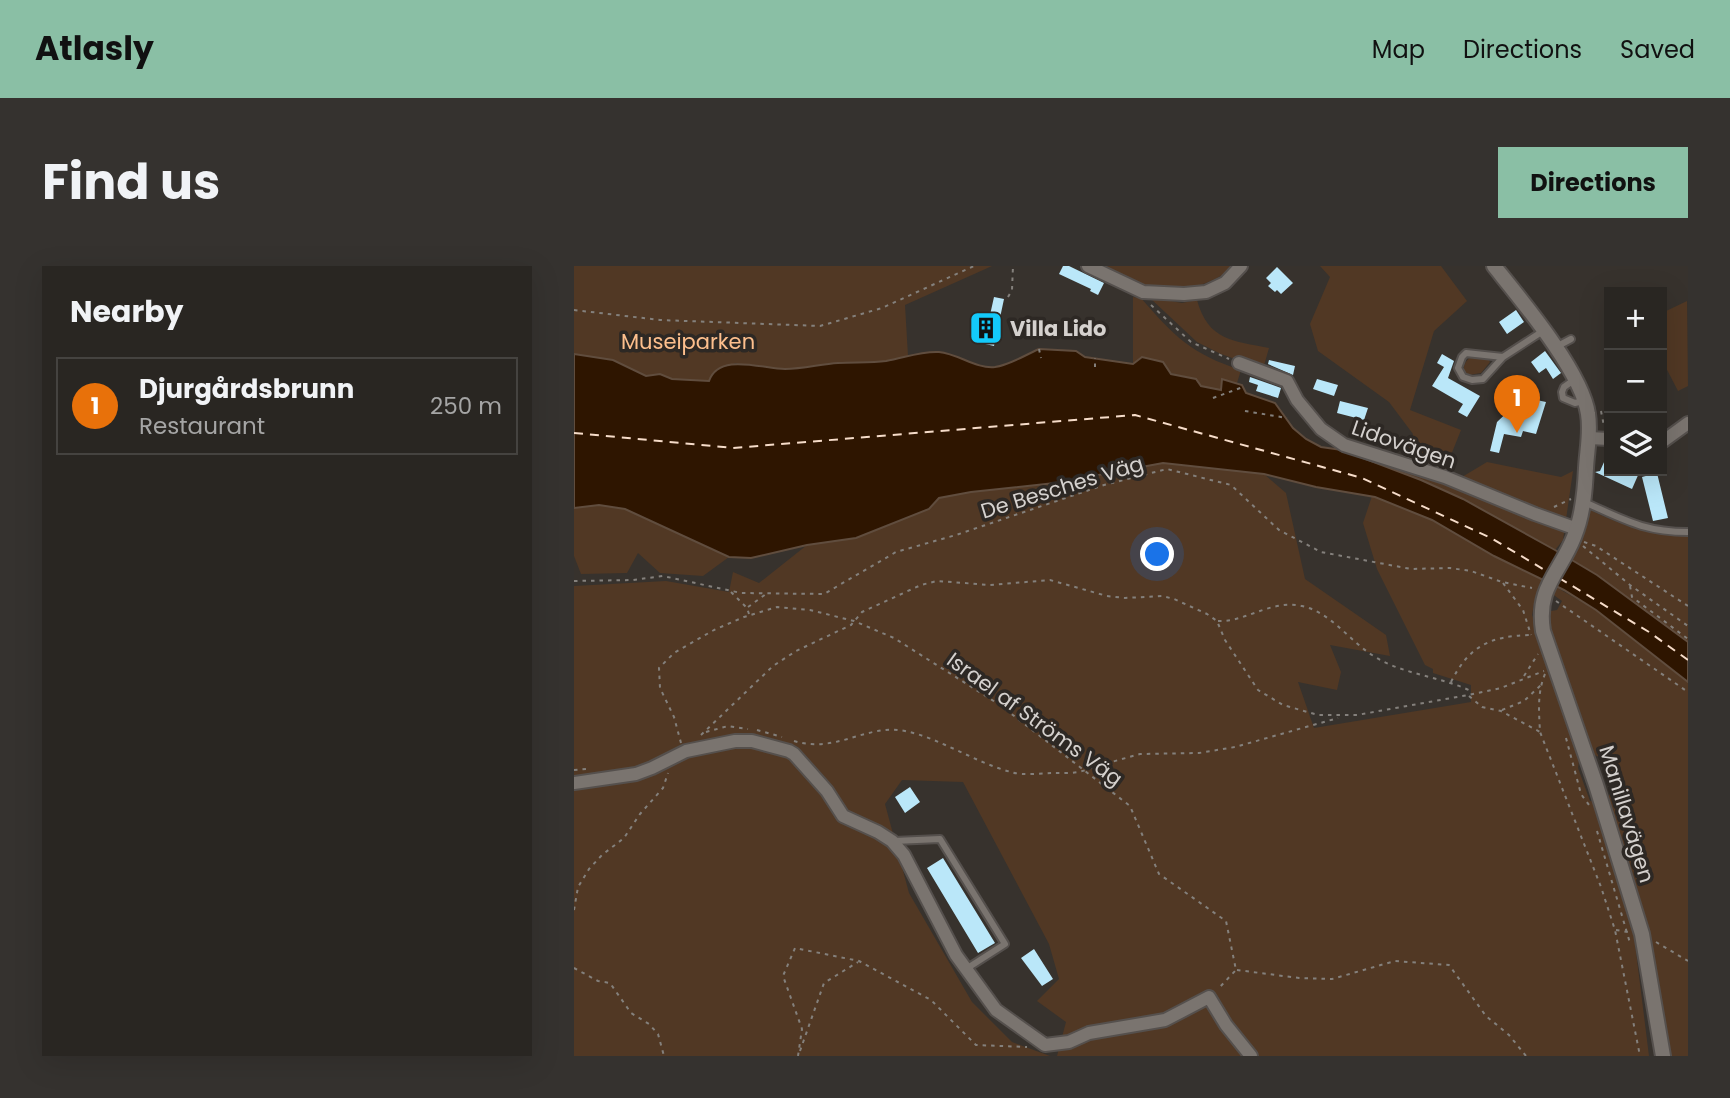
<!DOCTYPE html>
<meta charset="utf-8">
<style>
:root{--surface:#292622;--page:#35322f;--text:#f1f3f6;--muted:#a5a5a5;--line:#454340;--accent:#8abfa5}
body{margin:0;font-family:Poppins,sans-serif;background:var(--page);color:var(--text)}
.controls{position:absolute;right:21px;top:21px;display:grid;overflow:hidden;border-radius:0px;box-shadow:0 7px 28px #0002}
.controls button{width:63px;height:63px;display:grid;place-items:center;padding:0;border:0;border-bottom:2px solid var(--line);background:var(--surface);color:var(--text);font:35px sans-serif}
.you{position:absolute;left:584px;top:289px;width:24px;height:24px;margin:-18px;border:5px solid #fff;border-radius:50%;background:#1a73e8;box-shadow:0 0 0 10px #1a73e833}
.badge{display:grid;place-items:center;width:46px;height:46px;border-radius:50%;background:var(--accent);color:#fff;font-size:23px;font-weight:700}
.pin{position:absolute;translate:-50% -58px;filter:drop-shadow(0 2px 4px #0008)}
.pin::after{content:'';position:absolute;top:37px;width:24px;height:21px;background:inherit;clip-path:polygon(0 0,100% 0,50% 100%)}
.list{margin:0;padding:0;list-style:none}
h2{display:flex;justify-content:space-between;align-items:center;height:91px;margin:0;padding:0 28px;font-size:30px}
h2 small{font-size:23px;font-weight:400;color:var(--muted)}
.list li{display:grid;grid-template-columns:46px 1fr auto;gap:21px;align-items:center;box-sizing:border-box;height:98px;margin:0 14px 14px;padding:0 14px;border:2px solid var(--line);border-radius:0px}
.list b{display:block;font-size:26px;white-space:nowrap}
.list p{margin:0;font-size:23px;white-space:nowrap;color:var(--muted)}
.list em{font-size:23px;font-style:normal;color:var(--muted)}
.icon{flex:none;width:38px;height:38px;fill:none;stroke:currentColor;stroke-width:2;stroke-linecap:round;stroke-linejoin:round}
.map{position:relative;flex:none;width:1114px;height:790px;overflow:hidden;border-radius:0px}
header{display:flex;align-items:center;gap:42px;box-sizing:border-box;height:98px;padding:0 35px;background:var(--accent);color:#111}
header strong{font-size:33px}
nav{display:flex;gap:38px;margin-inline-start:auto;font-size:24px}
.intro{display:flex;align-items:center;justify-content:space-between;box-sizing:border-box;height:168px;padding:0 42px}
h1{margin:0;font-size:49px}
.button{padding:18px 32px;border-radius:0px;background:var(--accent);color:#111;font-size:24px;font-weight:700}
main{display:flex;gap:42px;padding:0 42px}
aside{flex:1;background:var(--surface);border-radius:0px;box-shadow:0 7px 28px #0002}
.map>svg:first-child{display:block}
</style>
<header>
<strong>Atlasly</strong>
<nav><a>Map</a><a>Directions</a><a>Saved</a></nav>
</header>
<div class="intro"><h1>Find us</h1><a class="button">Directions</a></div>
<main>
<aside>
<h2>Nearby<small></small></h2>
<ul class="list">
<li><span class="badge" style="background:#e8710a">1</span><div><b>Djurgårdsbrunn</b><p>Restaurant</p></div><em>250 m</em></li>
</ul>
</aside>
<div class="map">
<svg width="1114" height="790" viewBox="0 0 1114 790">
<rect width="100%" height="100%" fill="#37322d"/>
<!-- green -->
<path fill="#513824" d="M0,0H418L331,39L334,90L312,95L262,97L218,103H196L161,97L135,115L98,113L86,108L72,110L39,94L0,88Z
M529,0H659C640,20 602,28 575,21C560,17 544,7 529,0Z
M746,0H867L893,35L860,65L836,144L887,164L871,204L888,211L913,196L987,211L999,205L989,274L981,284L889,233L815,201L832,190L839,168L815,136L744,85L736,58L756,11Z
M559,31L567,32C600,70 617,88 667,104L663,117L648,113L647,124L626,120L622,113L559,98Z
M580,32L608,37L623,34C634,75 660,75 695,82L689,103L647,88L623,76L577,33Z
M1113,35L1114,120L1104,125L1088,94V47Z
M901,89L913,91L916,96L907,107L895,109L890,105C889,97 894,92 901,89Z
M590,197L690,208L712,227L731,313L812,369L816,390L756,379L767,406L763,424L724,416L740,462L897,436V419L859,407V403L851,399L803,303L789,257L798,230L858,254L920,290L971,315L960,338L958,349L1006,488L1004,502L1016,535L1022,536L1060,670L1075,790H483L492,756L463,735L485,713L475,678L389,516L328,514L311,538L335,627L398,736L438,776L476,790H0V320L92,315L155,326L159,306L185,317L233,279L282,272L355,243L365,232L397,226L481,217Z
M25,239L51,243L155,291L129,310L86,307L64,287L53,307L7,308L0,290V242Z
M1016,244C1052,261 1074,269 1114,269V376L1023,309L995,293L1008,272Z
M980,320L1022,344L1114,416V790H1094L1077,680L1066,637L1033,533L1040,521L1031,494L1019,488L976,367L975,355L977,345L983,344L988,335L977,327Z"/>
<!-- water -->
<path fill="#2e1500" stroke="#604d3e" stroke-width="2" d="M465,83L502,85L511,91L559,98L568,91L589,96L597,108L622,113L627,120L647,124L648,113L668,119L672,127L701,137L719,162L732,173L747,181L768,184L847,214L889,233L981,284L1023,309L1114,376V416L1022,344L990,324L920,290L858,254L801,231L742,221L690,208L589,197L481,217L397,226L365,232L355,243L282,272L233,279L177,292L155,291L51,243L25,239L0,242V88L39,94L72,110L86,108L98,113L135,115C145,86 189,103 211,103C229,103 247,98 264,97C280,96 297,97 312,95C330,92 346,85 365,86C385,88 402,103 421,101C436,99 451,89 465,83Z"/>
<g fill="none" stroke-linecap="round" stroke-linejoin="round">
<!-- ferry -->
<path stroke="#f6dcc9" stroke-width="2" stroke-dasharray="9 7" stroke-linecap="butt" d="M0,167L159,182L561,149L788,212L917,272L974,306
M985,312L1075,366L1114,394"/>
</g>
<!-- building -->
<path fill="#bae7f9" d="M489,0H495L530,17L524,29L516,25L517,23L485,8Z
M703,1L719,17L707,28L703,24L701,26L694,20L697,17L692,12Z
M420,31L430,33L420,80L398,75L404,46L416,49Z
M942,44L950,56L933,68L925,56Z
M971,85L987,107L979,113L972,102L965,107L957,96Z
M868,88L880,95L874,112L906,130L893,151L884,146L889,138L858,120L870,101L863,97Z
M695,94L721,100L719,109L694,98Z
M676,111L707,122L704,132L682,125L684,119L675,116Z
M743,113L764,119L760,130L739,123Z
M958,133L972,136L962,168L949,165L947,171L930,168L925,187L916,185L923,156L942,138L955,141Z
M766,135L794,142L790,154L763,147Z
M1035,185V205H1059L1065,207L1058,223L1021,206L1026,205Z
M1083,207L1094,252L1079,255L1068,211Z
M336,521L346,536L331,547L321,531Z
M369,592L421,677L404,687L353,602Z
M460,683L479,713L468,720L447,692Z"/>
<g fill="none" stroke-linecap="round" stroke-linejoin="round">
<defs>
<path id="service" d="M982,81L997,73
M929,91L909,113L898,114L889,111L884,102L888,91L892,87L929,91L969,65
M1000,114L990,121L988,126L989,132L1001,137L1009,135
M1010,236C1049,253 1069,266 1114,266
M320,575L366,573L431,678L392,703"/>
<path id="minor" d="M514,0L569,26L610,28L632,26L651,17L667,0
M665,97L713,115L723,134L747,163L770,179L871,211L961,248L1003,263
M1015,172L1035,173
M1088,176L1114,157
M0,517L62,508L78,502L112,485L161,475H178L215,485L220,488L253,525L269,550L304,566L318,575L330,589L382,689L422,744L471,779L495,776L515,767L591,754L635,731L652,759L677,790"/>
<path id="tertiary" d="M920,0C948,35 1008,106 1014,148C1017,166 1013,184 1012,202C1011,225 1009,249 1000,271C986,307 962,321 969,365L1022,519L1068,668L1089,790"/>
</defs>
<!-- service casing -->
<use href="#service" stroke="#55504d" stroke-width="10"/>
<!-- minor casing -->
<use href="#minor" stroke="#55504d" stroke-width="16"/>
<!-- tertiary casing -->
<use href="#tertiary" stroke="#55504d" stroke-width="18"/>
<!-- path -->
<path stroke="#84807c" stroke-width="2" stroke-dasharray="3.5 5" stroke-linecap="butt" d="M434,31L438,24L439,0
M577,39L617,76L655,93
M0,44L86,54L246,60L308,42L400,0
M465,83L467,92
M521,101V92
M639,132L669,121
M671,145L713,152
M1027,145L1030,160
M980,241L997,233
M1010,276L1022,280L1114,340
M1009,280L1056,319L1114,360
M0,315L59,314L89,310L167,327L250,328L322,286L382,269L530,219L593,203L657,219L705,264L747,286L837,303L876,302L897,305L928,316L958,322
M929,317L949,344L957,369
M1056,320L1058,331L1114,373
M157,326L173,342L175,348
M982,335L1114,426
M174,341L192,328
M644,355C673,356 697,333 728,340C756,346 775,374 798,389C828,409 867,410 899,426
M971,408C963,427 965,446 966,466L1027,621L1041,664L1066,790
M950,410L964,388
M877,416C895,380 916,370 956,369
M895,430L908,441L927,445L966,466
M928,444L950,435L967,419
M183,464L208,471
M132,466L154,460L174,463
M127,469L199,400L222,385L277,359L288,346L347,319L363,315L416,319L476,314L533,330L551,332L588,330L600,333L633,348L643,355L651,374L684,424L709,439L744,449H783L894,429L927,422L970,405
M992,472L1007,528L1015,539
M220,475C263,488 293,457 331,465C366,472 402,497 437,506C449,510 466,507 480,507C492,507 505,508 516,502L566,488L625,487L661,481L764,452
M107,477L100,451L86,422L85,402L100,387L140,364L170,351L203,341L236,344L280,355L320,372L426,439L556,540L585,608L652,655L662,704L644,723
M0,504L12,503
M1023,565L1056,677
M0,644L4,621L15,603L28,589L50,572L66,548L89,522L94,507
M1042,664L1054,666
M1082,676L1114,695
M0,702L24,715L36,717L57,747L75,758L84,768L90,790
M663,704L725,712L758,713L821,695L875,699L912,750L935,769L952,790
M226,785L250,717L284,696
M224,790L228,763L209,710L221,682L285,695L357,734L402,779L453,781"/>
<!-- service -->
<use href="#service" stroke="#7a746f" stroke-width="6"/>
<!-- minor -->
<use href="#minor" stroke="#7a746f" stroke-width="12"/>
<!-- tertiary -->
<use href="#tertiary" stroke="#7a746f" stroke-width="14"/>
</g>
<!-- icons -->
<defs>
<symbol id="building-square" viewBox="-11 -11 22 22"><rect x="-9" y="-9" width="18" height="18" rx="4" fill="#13cafb" stroke="#2d2824"/><path d="M-4-6H4V6H1V3H-1V6H-4ZM-2.5-4.3h1.7v1.8h-1.7ZM.8-4.3h1.7v1.8H.8ZM-2.5-1h1.7V.8h-1.7ZM.8-1h1.7V.8H.8Z" fill="#111"/></symbol>
</defs>
<g fill-rule="evenodd">
<use href="#building-square" x="393" y="43" width="38" height="38"/>
</g>
<g text-anchor="middle" dominant-baseline="central" stroke-width="7" stroke-linejoin="round" paint-order="stroke">
<!-- poi labels -->
<g font-size="21" font-weight="bold" fill="#d5d1ce" stroke="#2d2824" text-anchor="start">
<text x="436" y="62">Villa Lido</text>
</g>
<!-- park labels -->
<g font-size="21" fill="#fdbf8d" stroke="#2d2824">
<text x="114" y="75">Museiparken</text>
</g>
<!-- street labels -->
<g font-size="21" fill="#d5d1ce" stroke="#2d2824">
<text transform="translate(830 178) rotate(19)">Lidovägen</text>
<text transform="translate(488 221) rotate(-17)">De Besches Väg</text>
<text transform="translate(461 453) rotate(36)">Israel af Ströms Väg</text>
<text transform="translate(1053 548) rotate(73)">Manillavägen</text>
</g>
</g>
</svg>
<div class="controls">
<button>+</button>
<button>−</button>
<button><svg class="icon" aria-label="layers" viewBox="0 0 24 24"><path d="M12 4l9 5-9 5-9-5zM3 14l9 5 9-5"/></svg></button>
</div>
<div class="you"></div>
<div class="pin badge" style="left:943px;top:167px;background:#e8710a">1</div>
</div>
</main>
